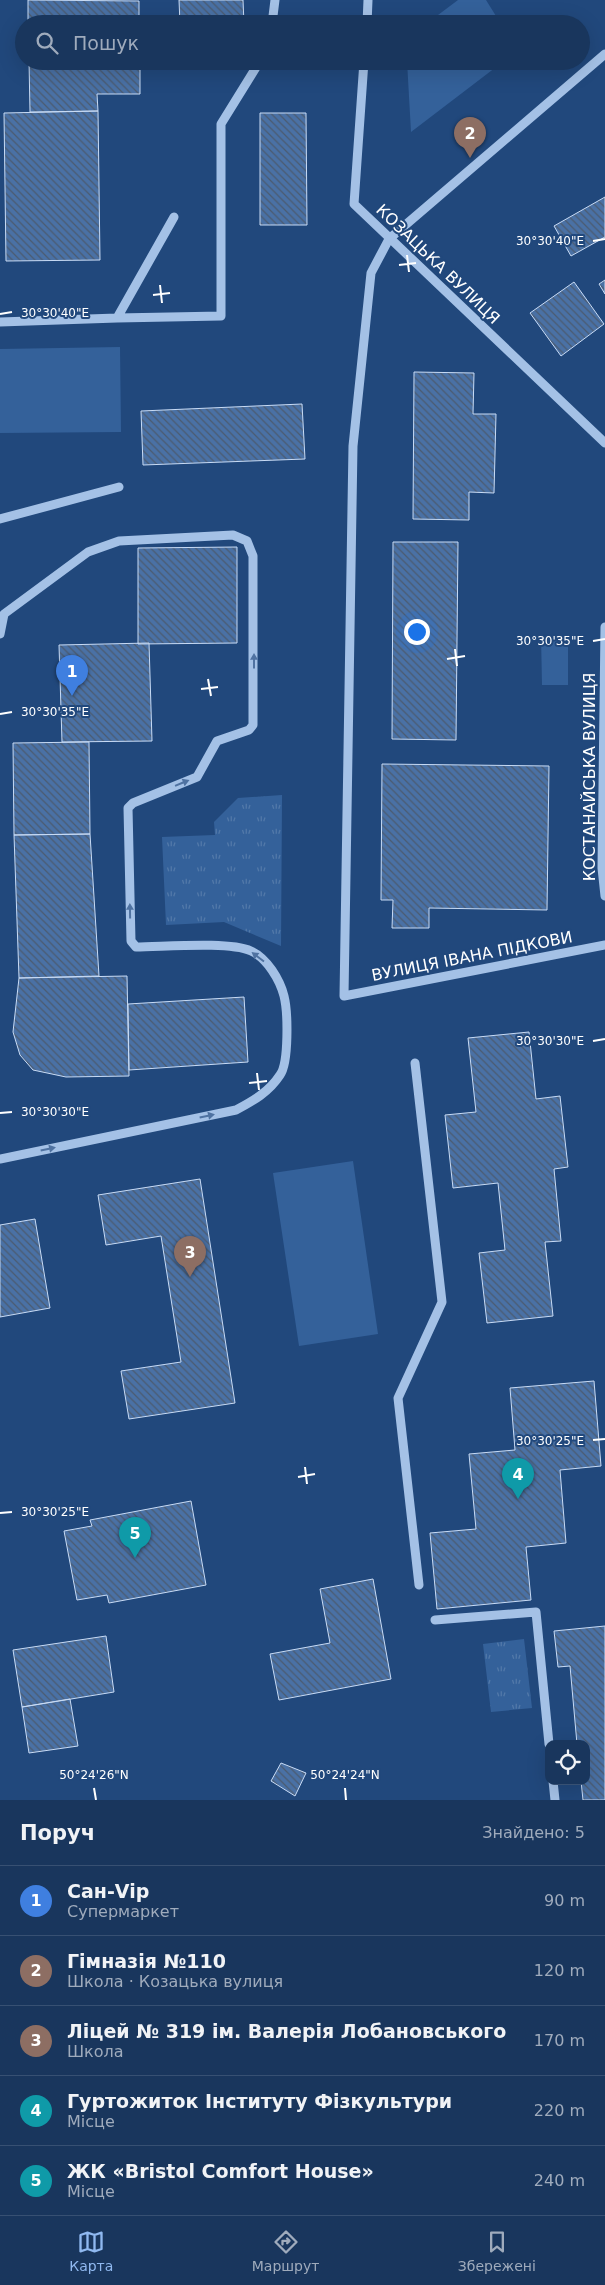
<!DOCTYPE html>
<html lang="uk">
<meta charset="utf-8">
<style>
:root{--surface:#19365d;--page:#264166;--text:#f1f3f6;--muted:#9fabbc;--line:#375072;--accent:#90b9f0}
body{margin:0;font-family:"DejaVu Sans",sans-serif;background:var(--page);color:var(--text)}
.controls{position:absolute;right:15px;bottom:15px;display:grid;overflow:hidden;border-radius:10px;box-shadow:0 5px 20px #0002}
.controls button{width:45px;height:45px;display:grid;place-items:center;padding:0;border:0;border-bottom:1px solid var(--line);background:var(--surface);color:var(--text);font:25px sans-serif}
.you{position:absolute;left:416px;top:631px;width:18px;height:18px;margin:-12px;border:4px solid #fff;border-radius:50%;background:#1a73e8;box-shadow:0 0 0 8px #1a73e833}
.badge{display:grid;place-items:center;width:32px;height:32px;border-radius:50%;background:var(--accent);color:#fff;font-size:16px;font-weight:700}
.pin{position:absolute;translate:-50% -41px;filter:drop-shadow(0 1px 2px #0008)}
.pin::after{content:'';position:absolute;top:26px;width:18px;height:15px;background:inherit;clip-path:polygon(0 0,100% 0,50% 100%)}
.list{margin:0;padding:0;list-style:none}
h2{display:flex;justify-content:space-between;align-items:center;height:65px;margin:0;padding:0 20px;font-size:21px}
h2 small{font-size:16px;font-weight:400;color:var(--muted)}
.list li{display:grid;grid-template-columns:32px 1fr auto;gap:15px;align-items:center;box-sizing:border-box;height:70px;padding:0 20px;border-top:1px solid var(--line)}
.list b{display:block;font-size:19px;white-space:nowrap}
.list p{margin:0;font-size:16px;white-space:nowrap;color:var(--muted)}
.list em{font-size:16px;font-style:normal;color:var(--muted)}
.icon{flex:none;width:28px;height:28px;fill:none;stroke:currentColor;stroke-width:2;stroke-linecap:round;stroke-linejoin:round}
.map{position:relative;flex:none;width:605px;height:1800px;overflow:hidden}
.search{position:absolute;background:var(--surface);box-shadow:0 5px 20px #0002;left:15px;right:15px;top:15px;height:55px;display:flex;align-items:center;gap:12px;box-sizing:border-box;padding:0 18px;border-radius:28px;color:var(--muted);font-size:19px}
.sheet{height:415px;background:var(--surface)}
nav{display:flex;justify-content:space-around;align-items:center;box-sizing:border-box;height:70px;border-top:1px solid var(--line);background:var(--surface);font-size:14px;color:var(--muted)}
nav a{display:grid;justify-items:center;gap:2px}
nav .on{color:var(--accent)}
.map>svg:first-child{display:block}
</style>
<div class="map">
<svg width="605" height="1800" viewBox="0 0 605 1800">
<defs>
<pattern id="park-tufts" width="24" height="20" patternUnits="userSpaceOnUse" patternTransform="scale(1.25)"><rect width="24" height="20" fill="#34619a"/><path d="M3 7l-1-3M5 7V3M7 7l1-3M15 17l-1-3M17 17v-4M19 17l1-3" fill="none" stroke="#5279a9"/></pattern>
<pattern id="building-back-hatch" width="6" height="6" patternUnits="userSpaceOnUse" patternTransform="scale(1.25)"><rect width="6" height="6" fill="#4a71a5"/><path d="M-1 5l2 2M0 0l6 6M5-1l2 2" fill="none" stroke="#4b5b70"/></pattern>
</defs>
<rect width="100%" height="100%" fill="#21487c"/>
<!-- park -->
<path fill="url(#park-tufts)" d="M282,795L281,946L224,922L166,925L162,837L215,835L214,822L238,798Z
M524,1639L532,1708L491,1712L483,1644Z"/>
<!-- pitch -->
<path fill="#34619a" d="M458,0H486L501,24H426Z
M407,61H504L411,132Z
M120,347L121,432L0,433V349Z
M541,636H568V685H542Z
M353,1161L378,1334L299,1346L273,1173Z"/>
<!-- building -->
<path fill="url(#building-back-hatch)" stroke="#c8dbf5" d="M28,0L139,1V24H28Z
M179,0H243L244,24H180Z
M29,61H140V94H97L98,111L30,112Z
M181,61H245V67L181,68Z
M98,111L100,260L6,261L4,113Z
M260,113H306L307,225H260Z
M605,197V237L571,256L554,226Z
M605,280V294L599,284Z
M574,282L604,324L561,356L530,313Z
M414,372L474,373L473,414H496L494,493L469,492V520L413,519Z
M302,404L305,459L143,465L141,411Z
M393,542H458L456,740L392,739Z
M237,547V643L138,644V548Z
M149,643L152,741L62,742L59,645Z
M89,742L90,834L14,835L13,743Z
M382,764L549,766L547,910L429,908V928H392L393,900H381Z
M90,834L99,976L19,978L14,835Z
M127,976L129,1076L66,1077L33,1070L20,1055L13,1032L19,978Z
M244,997L248,1062L129,1070L128,1004Z
M529,1032L536,1099L560,1096L568,1167L554,1169L561,1241L545,1242L553,1316L487,1323L479,1253L505,1250L498,1183L453,1188L445,1115L476,1112L468,1038Z
M200,1179L235,1403L129,1419L121,1371L181,1362L161,1236L106,1245L98,1195Z
M35,1219L50,1308L0,1317V1225Z
M594,1381L601,1466L560,1470L566,1543L526,1547L531,1600L437,1609L430,1533L476,1529L469,1454L515,1450L510,1388Z
M191,1501L206,1585L109,1603L107,1595L77,1600L64,1531L92,1526L90,1520Z
M373,1579L391,1679L279,1700L270,1654L330,1643L320,1589Z
M605,1626V1800H583L581,1781H586V1744H577L570,1666L558,1667L554,1631Z
M106,1636L114,1692L22,1707L13,1650Z
M70,1699L78,1746L29,1753L22,1707Z
M281,1763L306,1773L295,1796L271,1781Z"/>
<g fill="none" stroke-linecap="round" stroke-linejoin="round">
<!-- minor -->
<path stroke="#a4c1e6" stroke-width="9" d="M272,24L275,0
M367,24L368,0
M605,54L389,239L371,273L353,446L344,996L605,945
M364,61L354,204L605,443
M117,318L221,316V124L260,61
M0,322L117,318L174,217
M0,519L119,487
M605,627L602,868L605,896
M0,634L4,614L88,552L119,541L233,535L247,541L253,556V725L249,730L217,741L197,777L133,803L128,808L131,941L136,947C163,947 229,941 251,951C267,958 280,980 284,996C288,1012 289,1063 280,1075C269,1092 253,1101 236,1110L0,1159
M415,1063L442,1302L398,1398L419,1585
M435,1620L536,1612L549,1744
M553,1781L555,1800"/>
</g>
<!-- one-way arrows -->
<defs><path id="oneway-solid" d="M-6-.8H1V-3.2L6.5 0L1 3.2V.8H-6Z" transform="scale(1.25)"/></defs>
<g fill="#4f72a1">
<use href="#oneway-solid" transform="translate(254 661) rotate(-90)"/>
<use href="#oneway-solid" transform="translate(182 783) rotate(-22)"/>
<use href="#oneway-solid" transform="translate(130 911) rotate(-91)"/>
<use href="#oneway-solid" transform="translate(258 957) rotate(-143)"/>
<use href="#oneway-solid" transform="translate(207 1116) rotate(-12)"/>
<use href="#oneway-solid" transform="translate(48 1149) rotate(-12)"/>
</g>
<!-- ticks -->
<path fill="none" stroke="#fff" stroke-width="2" d="M593,241L605,239M407,255L409,272M399,265L416,263M160,285L162,303M153,295L170,293M0,314L12,312M593,641L605,639M455,649L457,666M447,659L465,656M208,679L211,696M201,689L218,687M0,714L12,712M593,1041L605,1039M257,1073L259,1090M249,1083L267,1081M0,1113L12,1112M593,1440L605,1439M305,1467L307,1484M298,1477L315,1474M0,1513L12,1512M94,1788L96,1800M345,1788L346,1800"/>
<g text-anchor="middle" dominant-baseline="central" stroke-width="4" stroke-linejoin="round" paint-order="stroke">
<!-- street labels -->
<g font-size="16" fill="#fff" stroke="#21487c">
<text transform="translate(438 264) rotate(44)">КОЗАЦЬКА ВУЛИЦЯ</text>
<text transform="translate(589 777) rotate(-90)">КОСТАНАЙСЬКА ВУЛИЦЯ</text>
<text transform="translate(472 956) rotate(-11)">ВУЛИЦЯ ІВАНА ПІДКОВИ</text>
</g>
</g>
<g font-size="12" text-anchor="middle" fill="#fff" stroke="#21487c" stroke-width="4" stroke-linejoin="round" paint-order="stroke">
<text x="550" y="245">30°30'40"E</text>
<text x="55" y="317">30°30'40"E</text>
<text x="550" y="645">30°30'35"E</text>
<text x="55" y="716">30°30'35"E</text>
<text x="550" y="1045">30°30'30"E</text>
<text x="55" y="1116">30°30'30"E</text>
<text x="550" y="1445">30°30'25"E</text>
<text x="55" y="1516">30°30'25"E</text>
<text x="94" y="1779">50°24'26"N</text>
<text x="345" y="1779">50°24'24"N</text>
</g>
</svg>
<div class="controls">
<button><svg class="icon" aria-label="locate" viewBox="0 0 24 24"><circle cx="12" cy="12" r="6"/><path d="M12 2v4M12 18v4M2 12h4M18 12h4"/></svg></button>
</div>
<div class="you"></div>
<div class="pin badge" style="left:72px;top:696px;background:#3f7fe0">1</div>
<div class="pin badge" style="left:470px;top:158px;background:#8d6e63">2</div>
<div class="pin badge" style="left:190px;top:1277px;background:#8d6e63">3</div>
<div class="pin badge" style="left:518px;top:1499px;background:#0f9aa8">4</div>
<div class="pin badge" style="left:135px;top:1558px;background:#0f9aa8">5</div>
<div class="search"><svg class="icon" aria-label="search" viewBox="0 0 24 24"><circle cx="10" cy="10" r="6"/><path d="M15 15l6 6"/></svg>Пошук</div>
</div>
<section class="sheet">
<h2>Поруч<small>Знайдено: 5</small></h2>
<ul class="list">
<li><span class="badge" style="background:#3f7fe0">1</span><div><b>Сан-Vip</b><p>Супермаркет</p></div><em>90 m</em></li>
<li><span class="badge" style="background:#8d6e63">2</span><div><b>Гімназія №110</b><p>Школа · Козацька вулиця</p></div><em>120 m</em></li>
<li><span class="badge" style="background:#8d6e63">3</span><div><b>Ліцей № 319 ім. Валерія Лобановського</b><p>Школа</p></div><em>170 m</em></li>
<li><span class="badge" style="background:#0f9aa8">4</span><div><b>Гуртожиток Інституту Фізкультури</b><p>Місце</p></div><em>220 m</em></li>
<li><span class="badge" style="background:#0f9aa8">5</span><div><b>ЖК «Bristol Comfort House»</b><p>Місце</p></div><em>240 m</em></li>
</ul>
</section>
<nav>
<a class="on"><svg class="icon" aria-label="map" viewBox="0 0 24 24"><path d="M3 6l6-2 6 2 6-2v14l-6 2-6-2-6 2zM9 4v14M15 6v14"/></svg>Карта</a>
<a><svg class="icon" aria-label="directions" viewBox="0 0 24 24"><path d="M12 3l9 9-9 9-9-9zM9 14v-3h6M13 9l2 2-2 2"/></svg>Маршрут</a>
<a><svg class="icon" aria-label="saved" viewBox="0 0 24 24"><path d="M7 4h10v16l-5-4-5 4z"/></svg>Збережені</a>
</nav>
